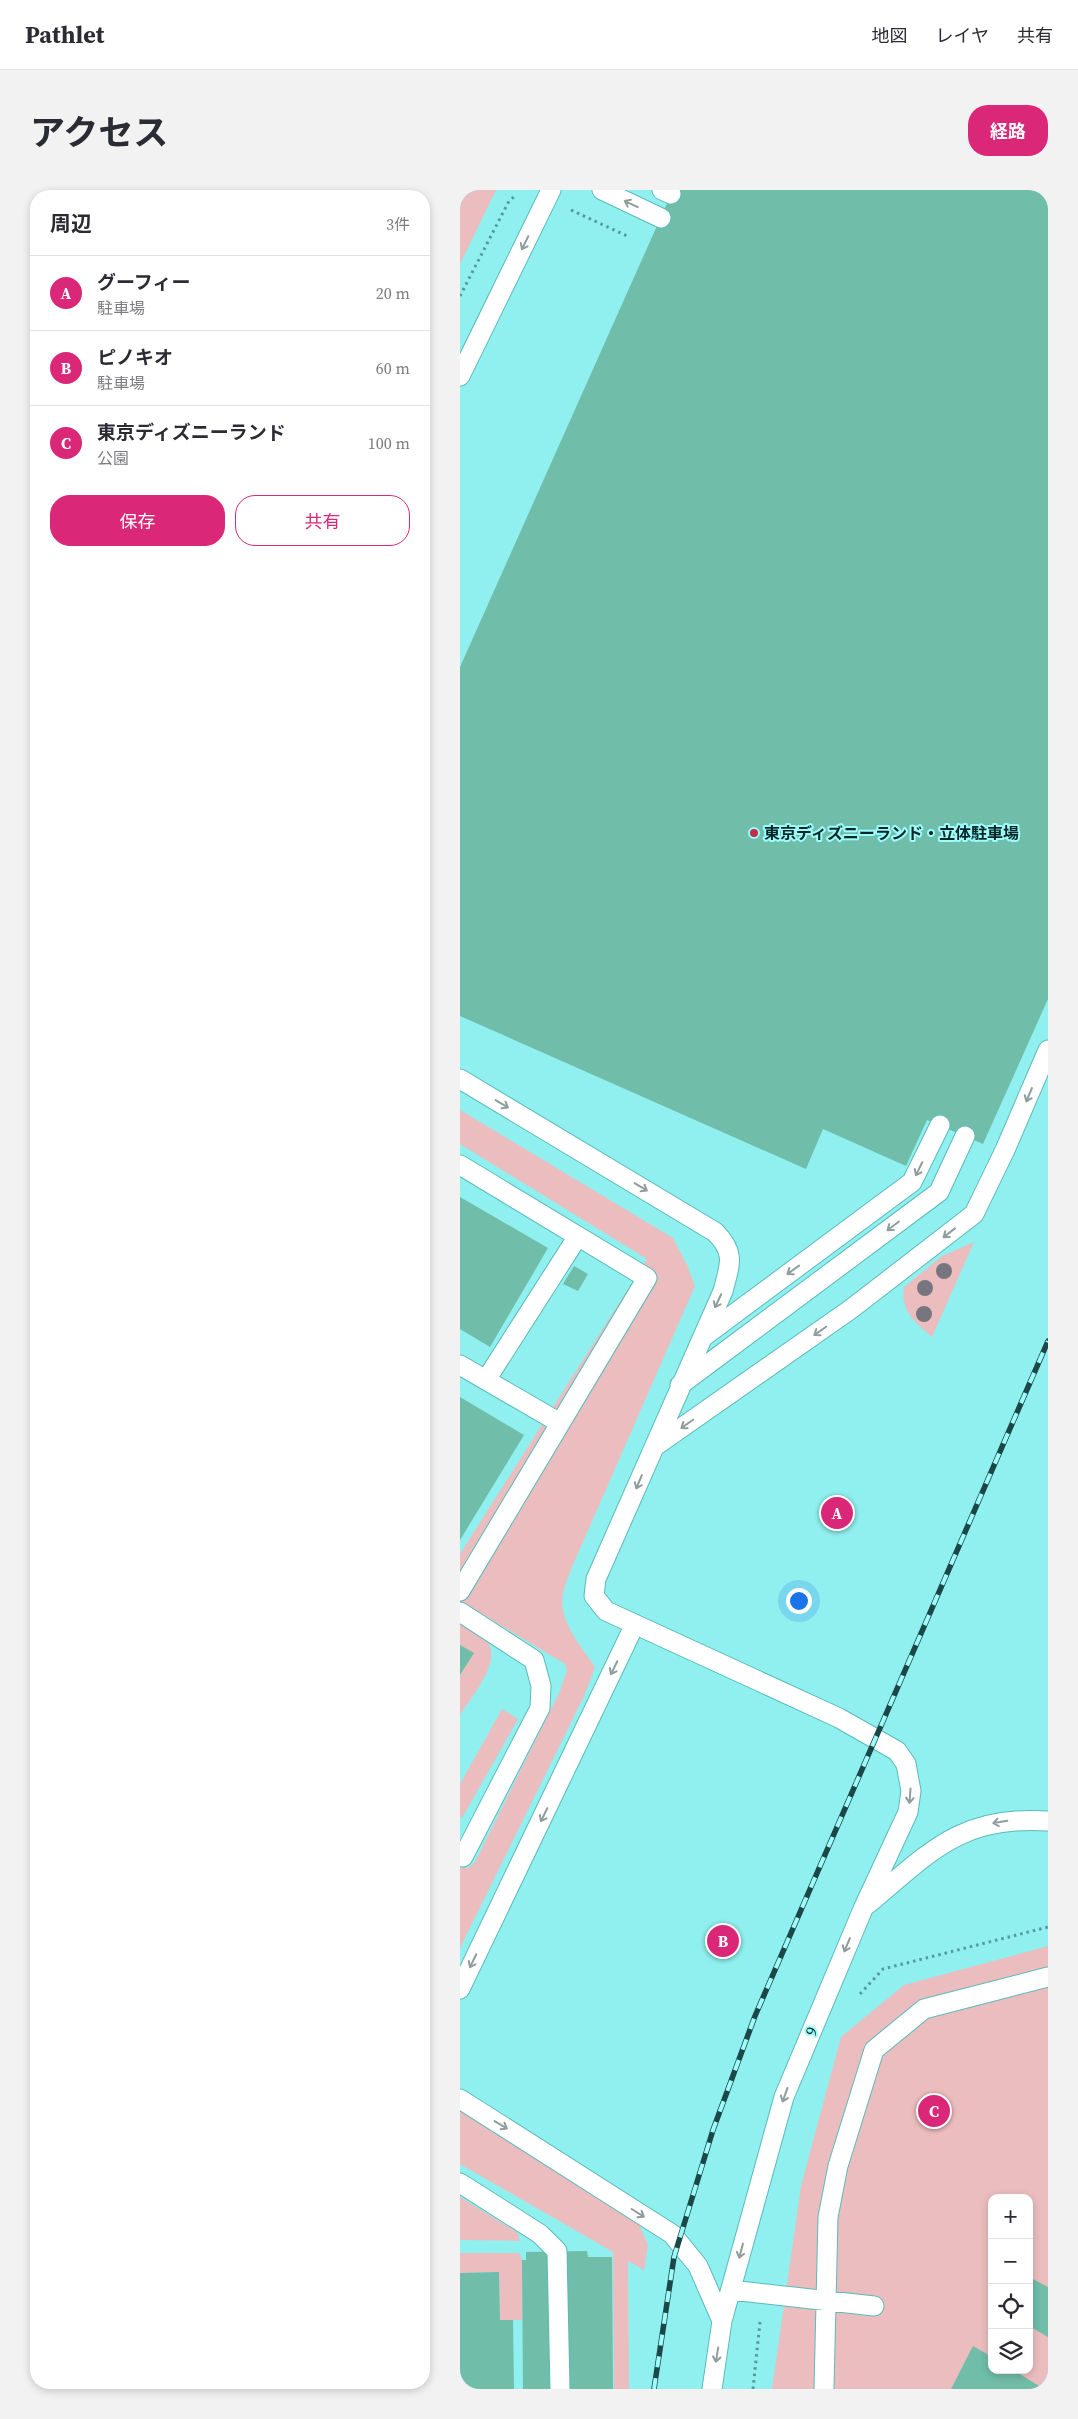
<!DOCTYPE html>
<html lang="ja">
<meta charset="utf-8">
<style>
:root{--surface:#fff;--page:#f2f2f3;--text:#2b2b33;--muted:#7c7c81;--line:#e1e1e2;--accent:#db2777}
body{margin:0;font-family:"Source Serif 4","Noto Sans JP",serif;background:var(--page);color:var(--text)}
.controls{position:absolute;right:15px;bottom:15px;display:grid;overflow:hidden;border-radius:10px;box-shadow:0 2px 8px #0003}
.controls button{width:45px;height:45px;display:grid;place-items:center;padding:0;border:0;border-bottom:1px solid var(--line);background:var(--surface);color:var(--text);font:25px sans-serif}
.you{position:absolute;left:338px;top:1410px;width:18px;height:18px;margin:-12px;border:4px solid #fff;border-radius:50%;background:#1a73e8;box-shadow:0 0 0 8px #1a73e833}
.badge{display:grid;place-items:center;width:32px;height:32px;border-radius:50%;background:var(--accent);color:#fff;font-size:16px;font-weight:700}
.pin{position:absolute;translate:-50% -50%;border:2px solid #fff;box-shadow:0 1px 5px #0006}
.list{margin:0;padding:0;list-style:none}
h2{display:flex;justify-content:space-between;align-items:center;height:65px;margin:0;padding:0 20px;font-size:21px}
h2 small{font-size:16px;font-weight:400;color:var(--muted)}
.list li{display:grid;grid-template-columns:32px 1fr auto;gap:15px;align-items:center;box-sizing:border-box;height:75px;padding:0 20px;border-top:1px solid var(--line)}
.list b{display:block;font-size:19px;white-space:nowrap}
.list p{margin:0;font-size:16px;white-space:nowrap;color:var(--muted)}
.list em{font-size:16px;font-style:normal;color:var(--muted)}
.actions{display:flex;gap:10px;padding:15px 20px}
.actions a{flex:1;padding:11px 0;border:1px solid var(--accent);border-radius:20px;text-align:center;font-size:18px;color:var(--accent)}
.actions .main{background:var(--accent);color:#fff}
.icon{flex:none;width:28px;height:28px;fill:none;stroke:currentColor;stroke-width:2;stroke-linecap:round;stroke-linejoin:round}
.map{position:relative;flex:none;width:588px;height:2199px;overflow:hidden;border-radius:20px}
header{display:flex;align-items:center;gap:30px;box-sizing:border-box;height:70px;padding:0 25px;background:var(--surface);border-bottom:1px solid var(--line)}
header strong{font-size:24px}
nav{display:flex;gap:28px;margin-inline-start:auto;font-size:18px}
.intro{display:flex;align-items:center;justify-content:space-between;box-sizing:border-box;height:120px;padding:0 30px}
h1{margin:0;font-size:35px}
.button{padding:12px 22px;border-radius:20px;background:var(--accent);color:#fff;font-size:18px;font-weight:700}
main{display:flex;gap:30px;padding:0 30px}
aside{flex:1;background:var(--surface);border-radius:20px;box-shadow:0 2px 8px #0003}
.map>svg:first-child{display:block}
</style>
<header>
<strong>Pathlet</strong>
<nav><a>地図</a><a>レイヤ</a><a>共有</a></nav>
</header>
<div class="intro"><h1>アクセス</h1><a class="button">経路</a></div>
<main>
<aside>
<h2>周辺<small>3件</small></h2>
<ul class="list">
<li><span class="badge">A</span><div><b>グーフィー</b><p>駐車場</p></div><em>20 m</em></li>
<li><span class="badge">B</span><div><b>ピノキオ</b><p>駐車場</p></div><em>60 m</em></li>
<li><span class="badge">C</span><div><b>東京ディズニーランド</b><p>公園</p></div><em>100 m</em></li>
</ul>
<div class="actions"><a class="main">保存</a><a>共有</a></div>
</aside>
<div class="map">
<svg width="588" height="2199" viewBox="0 0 588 2199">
<rect width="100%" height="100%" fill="#90efef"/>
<!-- green -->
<path fill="#ecbdbf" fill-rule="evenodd" d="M6,0H36L0,74V13Z
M0,920L213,1048L227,1075L235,1096L112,1377C109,1385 105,1394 103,1403C97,1430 122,1457 135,1477L125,1504L0,1758V1677L8,1678L15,1672L100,1501L107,1480L105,1474L0,1411V1364L187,1069L0,954Z
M514,1052L472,1147C455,1132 440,1121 444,1097L482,1066Z
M0,1433C7,1437 17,1441 23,1447C47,1467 12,1505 0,1525V1485L13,1463L0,1455Z
M42,1519L58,1529L2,1628L0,1627V1594Z
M588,1756V2199H312L341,1996L381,1847L444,1795ZM532,2008H569V2180H532Z
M0,1915L179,2034L188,2055L184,2080L168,2071L169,2199H154L153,2062L0,1974Z
M0,2007L57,2042L60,2051L0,2050Z
M0,2063H59L62,2070V2130H40L39,2082L0,2083Z"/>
<!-- building -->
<path fill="#70bda9" d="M213,0H588V809L523,954L467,930L446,976L363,939L346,979L0,826V477Z
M0,1007L88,1058L30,1157L0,1139Z
M114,1076L128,1084L118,1101L103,1094Z
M0,1207L64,1245L0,1350Z
M0,1455L14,1463L0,1485Z
M127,2061L128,2067H152L153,2199H63L62,2070H66V2062Z
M39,2082L40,2130H53L54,2199H0V2083Z
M569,2087L588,2097V2147L569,2136Z
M513,2156L532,2167V2180H553L584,2199H491Z"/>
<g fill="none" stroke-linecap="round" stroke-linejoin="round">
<defs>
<path id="lane" d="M142,0L201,28
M202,0L211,4
M0,186L91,0
M0,889L255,1042C276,1063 270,1074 263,1101L136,1389L134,1406L146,1421L379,1528L437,1561L446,1574L451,1601L448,1622L403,1719L324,1907L262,2131L252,2199
M0,975L187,1088L0,1401
M243,1147L452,992L480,935
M0,1175L100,1233
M26,1190L118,1046
M220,1195L479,1002L505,946
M194,1257L391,1119L514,1024L545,960L588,860
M0,1422L74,1470L81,1496L80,1518L3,1667L0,1665
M408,1714C470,1662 501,1625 588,1631
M0,1799L175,1434
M0,1909L212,2044L238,2076L262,2131
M0,1993L80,2044L97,2061L100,2199
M271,2100L414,2116
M364,2199L368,2027L378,1976L414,1860L464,1819L588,1787"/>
</defs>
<!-- lane casing -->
<use href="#lane" stroke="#5bbaba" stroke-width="21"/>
<!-- path -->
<path stroke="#559a9a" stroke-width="3" stroke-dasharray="2.5 4" stroke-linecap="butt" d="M111,20L167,46
M0,106L49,11L55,6
M400,1804L423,1779L588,1737
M293,2199L300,2132"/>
<!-- lane -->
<use href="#lane" stroke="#fff" stroke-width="19"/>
<defs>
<path id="rail" d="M194,2199L214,2067L253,1940L295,1826L588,1151"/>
</defs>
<!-- rail casing -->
<use href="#rail" stroke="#1c4747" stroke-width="5.5"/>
<!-- rail -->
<use href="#rail" stroke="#9dfcfc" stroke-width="4" stroke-dasharray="11" stroke-linecap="butt"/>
</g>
<!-- trees -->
<g fill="#77767e">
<circle cx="484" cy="1081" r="8"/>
<circle cx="465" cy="1098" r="8"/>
<circle cx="464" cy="1124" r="8"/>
</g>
<!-- one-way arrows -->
<defs><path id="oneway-shaft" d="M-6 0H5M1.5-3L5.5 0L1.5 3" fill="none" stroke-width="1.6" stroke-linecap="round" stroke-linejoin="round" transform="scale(1.25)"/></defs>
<g stroke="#8f9d9d">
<use href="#oneway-shaft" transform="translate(171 14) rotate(-155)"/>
<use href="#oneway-shaft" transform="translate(65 53) rotate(116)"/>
<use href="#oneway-shaft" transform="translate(569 905) rotate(113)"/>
<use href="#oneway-shaft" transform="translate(42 914) rotate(31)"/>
<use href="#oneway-shaft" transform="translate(459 979) rotate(116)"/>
<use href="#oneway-shaft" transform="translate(181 997) rotate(31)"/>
<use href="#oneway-shaft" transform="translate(433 1036) rotate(143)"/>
<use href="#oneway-shaft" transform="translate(489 1043) rotate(142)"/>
<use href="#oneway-shaft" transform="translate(333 1080) rotate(144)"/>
<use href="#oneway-shaft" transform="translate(258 1111) rotate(115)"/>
<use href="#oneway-shaft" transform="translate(360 1141) rotate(145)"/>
<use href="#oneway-shaft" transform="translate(227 1234) rotate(145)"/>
<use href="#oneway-shaft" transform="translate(179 1292) rotate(113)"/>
<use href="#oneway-shaft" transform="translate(154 1478) rotate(116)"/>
<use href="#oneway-shaft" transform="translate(450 1606) rotate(94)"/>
<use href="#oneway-shaft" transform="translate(84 1625) rotate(116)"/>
<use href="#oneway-shaft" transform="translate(540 1632) rotate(170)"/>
<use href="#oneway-shaft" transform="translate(387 1755) rotate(113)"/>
<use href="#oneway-shaft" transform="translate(13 1771) rotate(116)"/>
<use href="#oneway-shaft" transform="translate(325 1905) rotate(110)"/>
<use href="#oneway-shaft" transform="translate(41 1935) rotate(31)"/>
<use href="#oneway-shaft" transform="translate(178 2023) rotate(32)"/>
<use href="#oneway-shaft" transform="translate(281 2061) rotate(105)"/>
<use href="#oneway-shaft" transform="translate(257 2165) rotate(99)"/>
</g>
<!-- markers -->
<circle fill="#be2d49" stroke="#9dfcfc" stroke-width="2" cx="294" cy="643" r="5"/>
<g text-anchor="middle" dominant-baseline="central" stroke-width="4" stroke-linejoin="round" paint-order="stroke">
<!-- poi labels -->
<g font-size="16" font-weight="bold" fill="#062626" stroke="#9dfcfc" text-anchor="start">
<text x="304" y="643">東京ディズニーランド・立体駐車場</text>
</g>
<!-- street labels -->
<g font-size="16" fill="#062626" stroke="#9dfcfc">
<text transform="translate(351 1841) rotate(-68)">9</text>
</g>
</g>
</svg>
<div class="controls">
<button>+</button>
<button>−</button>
<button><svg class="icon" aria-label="locate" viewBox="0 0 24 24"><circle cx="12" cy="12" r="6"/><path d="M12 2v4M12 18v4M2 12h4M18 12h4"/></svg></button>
<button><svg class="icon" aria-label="layers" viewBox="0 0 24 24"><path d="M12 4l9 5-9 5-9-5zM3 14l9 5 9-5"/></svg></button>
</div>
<div class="you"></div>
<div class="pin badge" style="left:377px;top:1323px">A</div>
<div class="pin badge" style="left:263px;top:1751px">B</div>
<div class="pin badge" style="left:474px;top:1921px">C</div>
</div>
</main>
